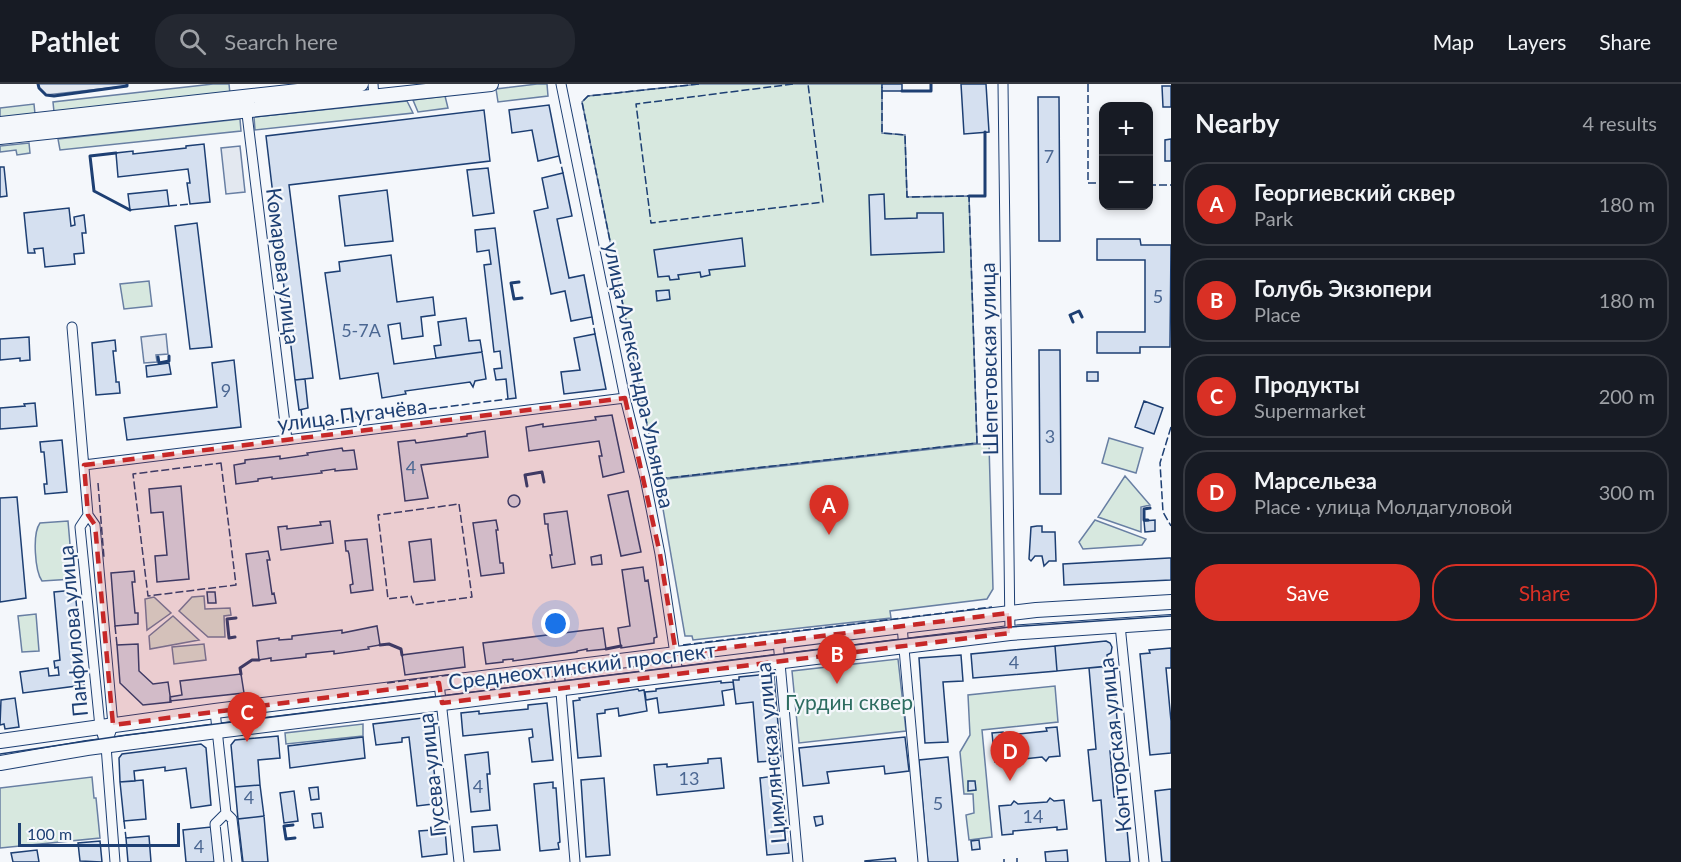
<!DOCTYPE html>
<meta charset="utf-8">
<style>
:root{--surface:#171b24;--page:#242831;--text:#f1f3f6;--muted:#9ea1a6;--line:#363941;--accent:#d93025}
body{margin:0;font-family:Lato,sans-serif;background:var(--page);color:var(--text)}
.controls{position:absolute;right:18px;top:18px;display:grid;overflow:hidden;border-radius:12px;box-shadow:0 3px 9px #0003}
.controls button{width:54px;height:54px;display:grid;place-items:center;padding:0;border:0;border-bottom:2px solid var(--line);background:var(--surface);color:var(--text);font:30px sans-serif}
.scale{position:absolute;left:18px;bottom:15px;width:162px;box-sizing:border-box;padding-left:6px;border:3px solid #1d3f73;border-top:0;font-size:16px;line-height:21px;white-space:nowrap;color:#1d3f73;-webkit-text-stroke:4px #f4f7fb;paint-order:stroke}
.you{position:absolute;left:556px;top:540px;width:21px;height:21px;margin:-15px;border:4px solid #fff;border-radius:50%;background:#1a73e8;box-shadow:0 0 0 9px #1a73e833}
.badge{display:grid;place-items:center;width:39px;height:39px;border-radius:50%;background:var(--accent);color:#fff;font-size:20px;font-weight:700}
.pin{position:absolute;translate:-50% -50px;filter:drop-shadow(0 2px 3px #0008)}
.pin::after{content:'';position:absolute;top:32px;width:21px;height:18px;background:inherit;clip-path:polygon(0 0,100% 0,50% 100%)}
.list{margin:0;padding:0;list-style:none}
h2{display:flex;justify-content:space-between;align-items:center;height:78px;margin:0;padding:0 24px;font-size:26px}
h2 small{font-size:20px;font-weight:400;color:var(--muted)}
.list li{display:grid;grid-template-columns:39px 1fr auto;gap:18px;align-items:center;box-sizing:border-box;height:84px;margin:0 12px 12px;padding:0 12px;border:2px solid var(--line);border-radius:24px}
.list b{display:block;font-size:22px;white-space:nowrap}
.list p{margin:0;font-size:20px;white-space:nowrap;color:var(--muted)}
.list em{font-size:20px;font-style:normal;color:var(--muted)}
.actions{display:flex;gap:12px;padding:18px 24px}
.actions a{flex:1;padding:14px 0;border:2px solid var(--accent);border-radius:24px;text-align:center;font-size:21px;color:var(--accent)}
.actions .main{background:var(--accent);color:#fff}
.icon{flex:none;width:33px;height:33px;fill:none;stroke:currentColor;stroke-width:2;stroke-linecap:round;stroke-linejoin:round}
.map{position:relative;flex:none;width:1171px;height:778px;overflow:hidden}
header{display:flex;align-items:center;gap:36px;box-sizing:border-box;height:84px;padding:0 30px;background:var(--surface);border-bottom:2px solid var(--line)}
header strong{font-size:28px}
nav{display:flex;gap:33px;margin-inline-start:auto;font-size:21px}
.search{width:420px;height:54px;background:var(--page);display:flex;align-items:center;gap:15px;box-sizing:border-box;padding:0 21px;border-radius:24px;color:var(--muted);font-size:22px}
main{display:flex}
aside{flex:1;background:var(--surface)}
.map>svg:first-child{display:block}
</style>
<header>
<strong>Pathlet</strong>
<div class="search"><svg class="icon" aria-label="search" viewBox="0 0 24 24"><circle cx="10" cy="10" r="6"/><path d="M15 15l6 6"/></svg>Search here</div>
<nav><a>Map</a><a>Layers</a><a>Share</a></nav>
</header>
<main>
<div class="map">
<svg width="1171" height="778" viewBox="0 0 1171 778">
<rect width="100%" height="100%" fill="#f4f7fb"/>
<!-- green -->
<path fill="#d7e8df" stroke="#687fa3" stroke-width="1.5" d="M213,0H229L230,10L54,28L53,18Z
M537,0H547L548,12L498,18L496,5Z
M699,0H882V49L905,51L907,113L969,112L977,359L658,395L582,18L588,12Z
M445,12L448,24L418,28L413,16Z
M407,17L413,29L255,46L254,33Z
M34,20L35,30L0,34V24Z
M240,35L241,47L60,66L58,55Z
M29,59L30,69L17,71L16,66L0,68V62Z
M149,197L152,222L124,225L120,200Z
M1109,354L1143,364L1136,389L1102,379Z
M977,360H989L993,505L987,515L890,527L891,534L693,556L692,552H685L658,396Z
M1125,392L1150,421L1141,423V448L1098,433Z
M1095,436L1146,455L1142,461L1083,465L1079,458Z
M68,437L73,495L42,497C35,487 32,450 40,439Z
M204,512L205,525L230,524L231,531L224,532L225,553H208L179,527L192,513Z
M154,513L171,529L147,546L145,515Z
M36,530L39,567L22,568L18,532Z
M173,532L199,556L150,565L149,552Z
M204,560L206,576L174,580L172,563Z
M898,575L906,647L799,659L792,587Z
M1055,602L1058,638L982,646L992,753L969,756L966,731L974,729L973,710H964L960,668L970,651L968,611Z
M363,640V652L286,660L285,649Z
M92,693L94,714H96L100,754L0,764V704Z"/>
<!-- parking -->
<path fill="#e3e8f0" stroke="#687fa3" stroke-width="1.5" d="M38,0H127V2L46,11L39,4Z
M240,62L245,108L226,110L221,64Z
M166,250L168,270L156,271L157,278L144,279L141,253Z"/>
<!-- building -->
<path fill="#d5e0f0" stroke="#1d3f73" stroke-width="1.5" d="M882,0H902V7H882Z
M961,0H986L989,48L964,50Z
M1162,2H1171V23H1163Z
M1038,13H1059L1060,157H1039Z
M549,21L559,72L538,77L532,46L512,49L509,26Z
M484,26L490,77L289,101L313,294L295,296L266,52Z
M1171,55V77H1165V56Z
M204,60L210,118L190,120L187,99H190L188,85L118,93L116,69L133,67V70L186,64V62Z
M0,83H4L7,112L0,113Z
M488,84L494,129L473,132L467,86Z
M563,89L572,132L557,135L569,194L584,191L592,233L571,237L565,207L551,210L534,127L548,124L542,94Z
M167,106L169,122L130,126L128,110Z
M387,106L393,157L345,162L339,112Z
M884,110L885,135L917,134V129H943L944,168L871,171L869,111Z
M69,124L71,142L75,141L74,133L84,131L86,149H82L84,169L74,170L75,180L45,183L43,164L34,165L35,169H28L24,129Z
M197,139L212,263L190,265L175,142Z
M495,144L516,314L508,315L506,295L496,296L494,285L502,284L500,267L494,268L484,181L491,180L489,166L477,168L475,146Z
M742,154L745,182L709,186L710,191L701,193L700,188L678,191L679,195L670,196L669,192L658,193L654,166Z
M1097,155H1140L1141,161H1171L1170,263H1140V269H1097V248H1145V176H1097Z
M391,171L397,218L433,213L435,231L421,233L423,252L402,255L400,239L388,241L394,280L482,268L486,295L475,297L473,303L470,298L405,307L406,310L382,314L378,289L340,295L325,189L340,187L339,178Z
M669,206L670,215L657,217L656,207Z
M466,234L469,257L480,256L482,268L436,274L434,262L441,261L438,238Z
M595,250L606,305L564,310L561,288L580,286L574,254Z
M29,253L30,276L20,277V274L0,276V255Z
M115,256L116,267H113L116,295V298H119L120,309L96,311L92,259Z
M1039,266H1060L1061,410H1040Z
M234,276L241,343L127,356L124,334L217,323L212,279Z
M169,279L171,290L147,293L146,282Z
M1087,288H1098V297H1087Z
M305,295L308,324L299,326L295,296Z
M1144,317L1163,324L1154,350L1135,343Z
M35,319L37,342L0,345V324L25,322L24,320Z
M612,331L624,388L603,393L599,372H602L599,357L529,367L526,343L543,340V343L596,336L595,333Z
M485,347L488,373L421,381L428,414L405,417L398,358L415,356L416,359L467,352V350Z
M62,356L67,408L45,410L44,400H47L44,368H41L40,358Z
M342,364L343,367L354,366L357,385L335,387V385L321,387L322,389L272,395V393L258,395V397L236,400L234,381L245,379V376L280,372V375L308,371L307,369Z
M181,402L189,495L157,498L155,472L167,471L163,428L151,429L149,405Z
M628,407L641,468L621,472L608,411Z
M508 417a6 6 0 1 1 12 0a6 6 0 1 1-12 0Z
M17,413L26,514L0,518V414Z
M567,427L575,480L552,484L550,471H552L548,444V440H545L544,430Z
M496,436L498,446H496L500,479H503L504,489L481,492L473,439Z
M1155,436V447L1145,448L1144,437Z
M330,437L333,459L281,466L278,443L287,442V445L321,441L320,438Z
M1037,442H1042V448H1055L1056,477H1049L1044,482L1042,472H1035L1031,477L1029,475L1031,443Z
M367,455L373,506L351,509L350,501L353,500L349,470L348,467H346L345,457Z
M431,455L435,496L414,498L409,458Z
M268,467L270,476H267L272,510L274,509L276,519L253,522L246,470Z
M601,471L602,480L592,481L591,473Z
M1169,474H1171V496L1064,501L1063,480Z
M643,483L645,497L648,496L657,553L654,554V559L621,564L618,544L630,542L622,486Z
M134,487L135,498H132L135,529H138V540L115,542L111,489Z
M75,506L84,601L23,609L20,588L48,584L49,592L59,591L58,583L55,584L54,577L60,576L54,508Z
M207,508H215L216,519H208Z
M377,542L380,561L368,563L369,565L334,570V567L306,570V573L271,577V574L259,576L257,557L279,554V556L292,555V552L342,546V549Z
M603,544L606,565L587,567V565L577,567V568L513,577V575L503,576V578L486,580L483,559Z
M1106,557L1110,559L1112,563L1111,569L1107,571L1108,582L1057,587L1055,562Z
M138,560L139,587L153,600L168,598L171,618L143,621L120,599L117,561Z
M1055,562L1057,587L973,594L971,570Z
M463,563L465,583L405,591L402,571Z
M1171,564V584H1166L1171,637V669L1150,671L1140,570L1150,569L1149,566Z
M961,571L963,597L943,598L948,658L925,659L919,574Z
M1112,582L1120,666L1110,667L1114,713L1124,712L1130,778H1106L1101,716L1093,717L1088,666L1096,665L1089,584Z
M241,590L244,609L170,617V613L182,611L180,597Z
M768,590V592H774L781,676L758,678L753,618L736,620L733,596H739V593Z
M721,597V599L733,598L734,605L722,607L724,621L659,629L657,614L646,616L645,608L656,607V605Z
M638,605L639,607L644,606L647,627L619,632L618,624L605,626V629L597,630L601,672L578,674L573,617L580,616L579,614Z
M15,614L19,643L5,645L4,640L0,641L1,616Z
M547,619L553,676L532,678L529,654L533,653L532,645L463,652L461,629L479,627V630L528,625V621Z
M431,633L433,650L430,651L436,704L439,703L441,719L417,722L409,653L402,654V658L376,661L373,640Z
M1057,643L1060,672L1049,673L1046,677L1042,673L1013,676L1010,680L1006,677L995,678L992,649L1003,648V651H1008L1047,647L1046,644Z
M278,652L280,674L258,676L260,701L235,703L231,661L235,656Z
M363,653L365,674L290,684L288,662Z
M905,653L909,687L885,690L884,682L827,688L829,699L803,702L799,664Z
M201,660L206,664L211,721L191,724L186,684L165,687V683L134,687L135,697L120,698L119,674L122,670Z
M488,668L490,690H487L490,726L471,728L465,671Z
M948,673L958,778H928L919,676Z
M721,674L724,704L657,711L654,681L667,680V683L708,679V675Z
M781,691L789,769L767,771L760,694Z
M604,694L610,771L586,773L581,696Z
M143,696L146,735L124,737L120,698Z
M968,697H975L976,706L968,707Z
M553,698V704H556L560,758L558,759L559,765L540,767L534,700Z
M260,701L264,732L238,735L235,703Z
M318,703L319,715L311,716L309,704Z
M1171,705V778H1162L1155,707Z
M294,707L298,737L284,739L280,709Z
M1050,714L1054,717L1064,716L1067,745L1057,746V743L1013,747V750L1002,751L999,722L1011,721L1014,717L1018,720L1047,718Z
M321,729L323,743L314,744L312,730Z
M264,732L268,778H243L238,735Z
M822,732L823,740L816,742L814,733Z
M497,741L500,766L474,768L472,743Z
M211,743L215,778H186L183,746Z
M445,745L447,770L422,773L419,747Z
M149,752L151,778H128L126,754Z
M979,756L980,765L972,766L971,757Z
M100,757L102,778L80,777L78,759Z
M37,766L39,778H13L11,769Z
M1067,766L1068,778H1046L1045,768Z
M895,774L896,778H865V777Z"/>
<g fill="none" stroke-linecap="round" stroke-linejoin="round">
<defs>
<path id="street" d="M373,0L374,13
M561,0L625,314L645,394L660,470L678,590
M1003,0L1010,549
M246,22L287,356
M72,243L88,431
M84,381L625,314
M88,431L95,441L113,641L106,662L100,643L80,443Z
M1120,541L1144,778
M902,542L923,778
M778,557L798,778
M559,584L575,778
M439,599L459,778
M215,627L226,729L232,735L237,778
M106,662L115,778
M219,778L215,740L226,729"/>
<path id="secondary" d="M0,40L361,0
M0,53L491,0
M0,657L215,627L902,542L1036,526L1171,518
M0,679L87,664L217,647L1010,549L1171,538"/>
</defs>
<!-- street casing -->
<use href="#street" stroke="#1d3f73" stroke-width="11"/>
<!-- secondary casing -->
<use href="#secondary" stroke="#1d3f73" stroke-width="16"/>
<!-- street -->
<use href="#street" stroke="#f4f7fb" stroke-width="9"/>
<!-- secondary -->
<use href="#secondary" stroke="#f4f7fb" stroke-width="14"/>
<!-- tram -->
<path stroke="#1d3f73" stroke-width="1.5" d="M0,670L127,651L903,555L1010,543L1171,532"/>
<!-- fence -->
<path stroke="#1d3f73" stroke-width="1.5" stroke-dasharray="8 3" stroke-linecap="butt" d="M699,0L588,12L582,18L658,395L977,359L969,112L907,113L905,51L882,49V3
M793,0L636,20L651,139L823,118L808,0
M1088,0V99H1104
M559,72L563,89
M1148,101H1171
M169,122L190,120
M592,233L595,250
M301,325L303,341L508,315
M1171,343L1160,379L1163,428L1171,442
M221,379L236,501L148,512L133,390Z
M98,399L104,474
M459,420L472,513L414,521L411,512L388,515L378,431Z
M115,542L117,561
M683,561L992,523
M387,599L457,590
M124,737L126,754
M1017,774V778
M1004,775V778"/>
<!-- wall -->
<path stroke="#1d3f73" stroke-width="3" d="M38,0L39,4L46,11L54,12L127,2V0
M902,7H931V0
M116,69L90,72L94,107L130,126
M969,112H985V48
M519,198L511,199L514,215L522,214
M1073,238L1070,231L1079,227L1082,233
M158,273L159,279L169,277V272
M527,402L525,391L542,388L544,398
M1148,436H1144V425L1150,424
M235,553L229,554L227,535L236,534
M380,561L389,560L401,565L402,571
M606,565L621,562
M241,590L240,584L252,576H259
M293,741L284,742L286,755L295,754"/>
</g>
<!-- marked area -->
<path fill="#c62828" fill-opacity="0.2" stroke="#c62828" stroke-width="4.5" stroke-dasharray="12 8" stroke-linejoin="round" d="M625,314L660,470L676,570L1009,529L1010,549L442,619L439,599L113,641L95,441L88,431L84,381Z"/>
<g text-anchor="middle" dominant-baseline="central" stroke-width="4.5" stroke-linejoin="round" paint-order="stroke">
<!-- number labels -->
<g font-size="18" fill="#4b6792">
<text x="1049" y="72">7</text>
<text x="1158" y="212">5</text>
<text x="361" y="246">5-7А</text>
<text x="226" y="306">9</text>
<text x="1050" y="352">3</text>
<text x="411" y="383">4</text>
<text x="1014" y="578">4</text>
<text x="689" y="694">13</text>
<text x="478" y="702">4</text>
<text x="249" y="713">4</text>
<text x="938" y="719">5</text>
<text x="1033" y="732">14</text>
<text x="199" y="762">4</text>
</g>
<!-- street labels -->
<g font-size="21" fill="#1d3f73" stroke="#f4f7fb">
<text transform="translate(284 182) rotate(83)">Комарова улица</text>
<text transform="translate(988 275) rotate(-91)">Шепетовская улица</text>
<text transform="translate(640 291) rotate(78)">улица Александра Ульянова</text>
<text transform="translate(352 330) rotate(-7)">улица Пугачёва</text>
<text transform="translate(72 547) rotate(-95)">Панфилова улица</text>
<text transform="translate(582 581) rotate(-7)">Среднеохтинский проспект</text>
<text transform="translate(1114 661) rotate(-96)">Конторская улица</text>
<text transform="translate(770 669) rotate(-95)">Цимлянская улица</text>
<text transform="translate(431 691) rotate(-96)">Гусева улица</text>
</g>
<!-- park labels -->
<g font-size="21" fill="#2c6c60" stroke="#f4f7fb">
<text x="849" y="617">Гурдин сквер</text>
</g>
</g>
</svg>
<div class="controls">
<button>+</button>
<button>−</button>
</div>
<div class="scale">100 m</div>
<div class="you"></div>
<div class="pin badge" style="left:829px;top:451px">A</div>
<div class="pin badge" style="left:837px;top:600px">B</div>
<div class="pin badge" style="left:247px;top:658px">C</div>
<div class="pin badge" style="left:1010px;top:697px">D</div>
</div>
<aside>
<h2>Nearby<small>4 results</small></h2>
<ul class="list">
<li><span class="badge">A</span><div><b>Георгиевский сквер</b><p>Park</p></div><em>180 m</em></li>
<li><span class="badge">B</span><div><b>Голубь Экзюпери</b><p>Place</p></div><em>180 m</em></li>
<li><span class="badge">C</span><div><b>Продукты</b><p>Supermarket</p></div><em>200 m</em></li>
<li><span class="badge">D</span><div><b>Марсельеза</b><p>Place · улица Молдагуловой</p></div><em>300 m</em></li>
</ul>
<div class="actions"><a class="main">Save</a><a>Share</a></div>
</aside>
</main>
